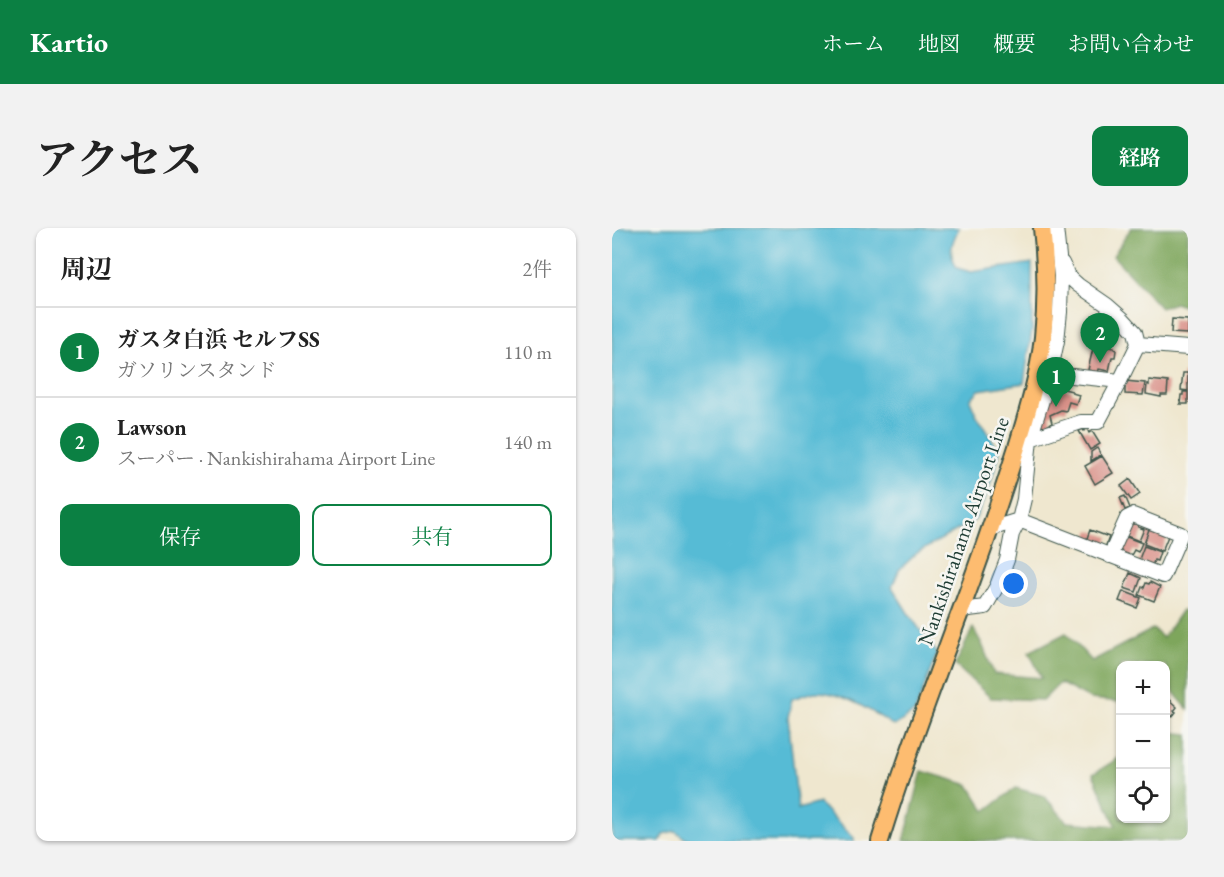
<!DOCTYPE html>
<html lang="ja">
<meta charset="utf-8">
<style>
:root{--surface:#fff;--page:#f2f2f2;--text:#222;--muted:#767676;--line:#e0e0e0;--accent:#0b8043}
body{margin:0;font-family:"EB Garamond","Noto Serif JP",serif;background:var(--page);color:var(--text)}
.controls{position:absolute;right:18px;bottom:18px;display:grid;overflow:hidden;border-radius:12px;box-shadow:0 2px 4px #0004}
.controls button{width:54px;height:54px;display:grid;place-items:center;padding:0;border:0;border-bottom:2px solid var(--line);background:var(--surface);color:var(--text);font:30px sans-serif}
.you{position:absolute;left:402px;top:356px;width:21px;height:21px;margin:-15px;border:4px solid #fff;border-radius:50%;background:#1a73e8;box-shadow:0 0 0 9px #1a73e833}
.badge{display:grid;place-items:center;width:39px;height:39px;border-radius:50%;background:var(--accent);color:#fff;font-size:20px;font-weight:700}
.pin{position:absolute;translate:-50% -50px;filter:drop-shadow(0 2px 3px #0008)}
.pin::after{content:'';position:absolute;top:32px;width:21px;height:18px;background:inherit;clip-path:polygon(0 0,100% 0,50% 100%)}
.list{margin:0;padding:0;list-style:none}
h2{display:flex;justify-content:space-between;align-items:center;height:78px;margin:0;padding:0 24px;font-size:26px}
h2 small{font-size:20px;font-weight:400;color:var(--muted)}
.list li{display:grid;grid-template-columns:39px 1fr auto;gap:18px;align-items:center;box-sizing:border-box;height:90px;padding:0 24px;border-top:2px solid var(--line)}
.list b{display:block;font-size:22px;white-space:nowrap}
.list p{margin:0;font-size:20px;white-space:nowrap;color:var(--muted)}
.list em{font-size:20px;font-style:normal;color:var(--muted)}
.actions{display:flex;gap:12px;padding:18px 24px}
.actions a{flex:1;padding:14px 0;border:2px solid var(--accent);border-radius:12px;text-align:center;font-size:21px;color:var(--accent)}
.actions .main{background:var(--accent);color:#fff}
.icon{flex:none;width:33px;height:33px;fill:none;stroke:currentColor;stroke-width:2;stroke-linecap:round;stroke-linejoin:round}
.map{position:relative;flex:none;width:576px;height:613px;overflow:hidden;border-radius:12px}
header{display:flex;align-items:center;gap:36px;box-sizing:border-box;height:84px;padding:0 30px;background:var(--accent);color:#fff}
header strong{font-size:28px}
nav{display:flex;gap:33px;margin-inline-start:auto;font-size:21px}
.intro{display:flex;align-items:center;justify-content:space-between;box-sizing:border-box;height:144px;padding:0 36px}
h1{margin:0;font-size:42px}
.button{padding:15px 27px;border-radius:12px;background:var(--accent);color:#fff;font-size:21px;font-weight:700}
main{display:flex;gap:36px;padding:0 36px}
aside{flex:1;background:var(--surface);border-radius:12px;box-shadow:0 2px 4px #0004}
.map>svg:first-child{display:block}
</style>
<header>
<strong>Kartio</strong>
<nav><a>ホーム</a><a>地図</a><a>概要</a><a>お問い合わせ</a></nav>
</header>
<div class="intro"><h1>アクセス</h1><a class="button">経路</a></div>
<main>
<aside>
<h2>周辺<small>2件</small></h2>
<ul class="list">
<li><span class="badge">1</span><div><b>ガスタ白浜 セルフSS</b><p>ガソリンスタンド</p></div><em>110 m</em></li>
<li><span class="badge">2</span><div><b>Lawson</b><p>スーパー · Nankishirahama Airport Line</p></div><em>140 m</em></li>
</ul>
<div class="actions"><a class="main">保存</a><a>共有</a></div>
</aside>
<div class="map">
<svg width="576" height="613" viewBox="0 0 576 613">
<rect width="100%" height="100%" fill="#f6f6f2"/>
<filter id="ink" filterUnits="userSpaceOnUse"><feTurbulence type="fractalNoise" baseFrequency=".0167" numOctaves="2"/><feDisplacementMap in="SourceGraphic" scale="12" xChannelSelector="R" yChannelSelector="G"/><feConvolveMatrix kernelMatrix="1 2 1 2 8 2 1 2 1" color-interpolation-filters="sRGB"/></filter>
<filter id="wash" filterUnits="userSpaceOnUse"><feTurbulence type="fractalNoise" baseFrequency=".008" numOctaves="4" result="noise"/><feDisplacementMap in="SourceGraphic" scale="24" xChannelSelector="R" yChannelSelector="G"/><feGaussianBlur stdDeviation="1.35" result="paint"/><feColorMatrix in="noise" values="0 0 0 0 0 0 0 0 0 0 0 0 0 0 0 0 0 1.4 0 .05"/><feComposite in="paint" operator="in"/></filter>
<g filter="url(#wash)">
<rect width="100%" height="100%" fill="#efe7cf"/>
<!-- forest -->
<path fill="#7ea65c" stroke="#4e7248" stroke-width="1.5" d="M519,0H576V80L563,75L549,80L501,28Z
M570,382L576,384V481C563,467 554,458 554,437H508V474L478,471L448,455L431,472L379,470L343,437L361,400L370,416L382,446L430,450L417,424L454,405L480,433L541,401L551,410Z
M554,504L576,506V613H292L310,543L357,557L373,583L404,560L432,568L455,594L504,598L481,546L508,529V590H554Z"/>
<!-- water -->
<path fill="#57bbd5" stroke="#3b7c84" stroke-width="1.5" d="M0,0H347C339,16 336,24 345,40L359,44L420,35V102L412,155L367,162L358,172L364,186L388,224L377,261L363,292L305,325L287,342L280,359L296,385L325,425L303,484L282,498C262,484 229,463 203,464C196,465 187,469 180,471L176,489L186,581L207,575L242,610V613H83L73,610L63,603L51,606L48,613H0Z"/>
<g id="blocks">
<!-- building -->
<path fill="#da9289" d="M560,91L576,92V106L559,105Z
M482,116L502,120V121L504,122L503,129H500L497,143L487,141L486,144L476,142Z
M571,145H576V163L569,162Z
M537,152L556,154L555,167H549V169L534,166L535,156L537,157Z
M513,153L533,155L531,167L513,166Z
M440,158L460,163V165L467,167L464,176L457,174L454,183L449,182L438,187L440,195L433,199L427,198Z
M571,164H576V176H568L569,167H571Z
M471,201L472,203L475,201L477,205L480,203L488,216L478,222L467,203Z
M485,220L489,227L479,233V224Z
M490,228L501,245L483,256L473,238Z
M518,251L528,266L519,272L509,258Z
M513,268L518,280L513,282L508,270Z
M517,295L527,297L526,299L532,301L527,313L512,307Z
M537,301L556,308L550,323L532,316Z
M478,302L497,309L493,320L474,313Z
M512,308L530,315L526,324L522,322L518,329L508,325L509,323L507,322Z
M532,318L548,324L545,333L542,332L540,339L526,334Z
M518,345L529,350L524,364L512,360Z
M538,354L548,359L542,373L527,367L530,359L532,360L534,355L537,356Z
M511,363L529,370L525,380L507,373Z
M554,469L565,479L562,483L564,484L560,489L558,487L554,493Z"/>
</g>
</g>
<g filter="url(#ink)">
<use href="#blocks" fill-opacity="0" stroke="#3e564b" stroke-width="1.5"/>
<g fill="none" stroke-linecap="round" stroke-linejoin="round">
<defs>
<path id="minor" d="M450,35L456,48L466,57L495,77L511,91L523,104L526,116
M432,145L508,153L526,116L576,120
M418,211L469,194H486L508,153
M378,301L407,292L551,348L569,306L521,287L515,290L498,328
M349,382L373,379L385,358L395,332L400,306L407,292L412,271L418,211L438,146L445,113L448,84L449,48L444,0"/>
<path id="major" d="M268,613C295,525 328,439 360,352C376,308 391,264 405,219C416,183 427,146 431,109C435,72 434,36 430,0"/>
</defs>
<!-- minor casing -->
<use href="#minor" stroke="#3e564b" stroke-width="16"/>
<!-- major casing -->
<use href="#major" stroke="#3e564b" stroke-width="20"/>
<!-- minor -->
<use href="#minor" stroke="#fff" stroke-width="14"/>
<!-- major -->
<use href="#major" stroke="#fdbc6f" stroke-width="16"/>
</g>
</g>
<g text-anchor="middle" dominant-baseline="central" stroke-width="5" stroke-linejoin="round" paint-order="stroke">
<!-- street labels -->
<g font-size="21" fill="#1f3d34" stroke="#f6f6f2">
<text transform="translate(351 303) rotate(-71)">Nankishirahama Airport Line</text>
</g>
</g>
</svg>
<div class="controls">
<button>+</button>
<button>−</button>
<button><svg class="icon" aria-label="locate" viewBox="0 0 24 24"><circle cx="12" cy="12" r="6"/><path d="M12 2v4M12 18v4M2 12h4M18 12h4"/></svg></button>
</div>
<div class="you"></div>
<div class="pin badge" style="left:444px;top:179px">1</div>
<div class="pin badge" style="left:488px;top:135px">2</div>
</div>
</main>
